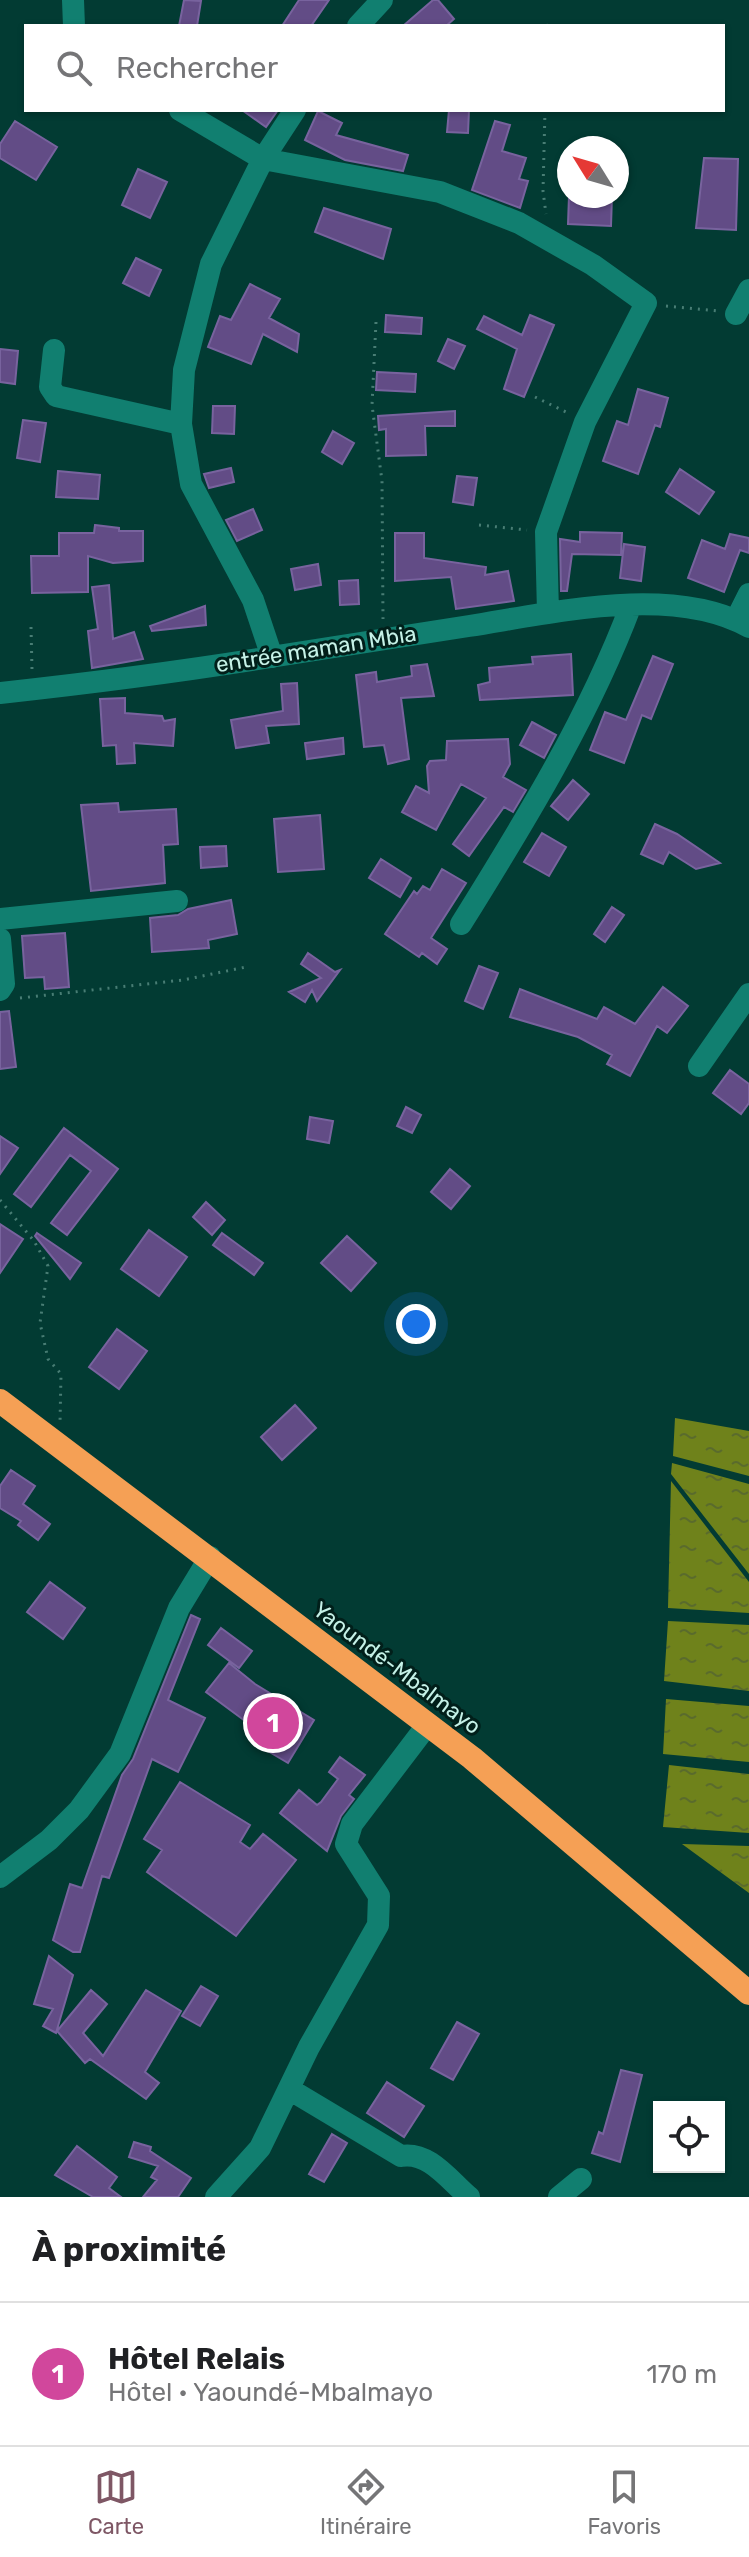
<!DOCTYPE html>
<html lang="fr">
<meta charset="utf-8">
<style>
:root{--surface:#fff;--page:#f6f6f6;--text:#202124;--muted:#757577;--line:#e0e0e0;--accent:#7e5765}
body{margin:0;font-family:Rubik,sans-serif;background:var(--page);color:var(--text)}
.controls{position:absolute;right:24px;bottom:24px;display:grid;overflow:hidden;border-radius:0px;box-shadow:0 2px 6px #0004}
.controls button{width:72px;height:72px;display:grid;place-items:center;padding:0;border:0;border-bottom:2px solid var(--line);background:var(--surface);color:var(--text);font:40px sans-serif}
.compass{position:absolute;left:557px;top:136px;width:72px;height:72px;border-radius:50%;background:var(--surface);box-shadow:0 2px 6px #0004;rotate:307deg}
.you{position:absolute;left:416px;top:1324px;width:28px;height:28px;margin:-20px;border:6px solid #fff;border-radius:50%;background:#1a73e8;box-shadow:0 0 0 12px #1a73e833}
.badge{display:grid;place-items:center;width:52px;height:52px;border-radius:50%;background:var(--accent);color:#fff;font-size:26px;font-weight:700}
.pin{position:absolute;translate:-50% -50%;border:4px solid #fff;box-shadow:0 2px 8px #0006}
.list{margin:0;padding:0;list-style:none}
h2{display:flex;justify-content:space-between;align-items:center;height:104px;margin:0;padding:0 32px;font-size:34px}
h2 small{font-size:26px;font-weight:400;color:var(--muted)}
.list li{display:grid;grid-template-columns:52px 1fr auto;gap:24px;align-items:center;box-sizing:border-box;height:144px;padding:0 32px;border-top:2px solid var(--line)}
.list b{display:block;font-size:30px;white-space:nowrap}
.list p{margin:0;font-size:26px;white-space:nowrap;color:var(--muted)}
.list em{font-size:26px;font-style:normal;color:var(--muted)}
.icon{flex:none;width:44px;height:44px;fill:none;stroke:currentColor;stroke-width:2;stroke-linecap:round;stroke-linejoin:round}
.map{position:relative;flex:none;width:749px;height:2197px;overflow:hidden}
.search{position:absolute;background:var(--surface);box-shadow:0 2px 6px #0004;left:24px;right:24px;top:24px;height:88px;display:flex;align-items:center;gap:20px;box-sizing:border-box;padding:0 28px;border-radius:0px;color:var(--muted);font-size:30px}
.sheet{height:248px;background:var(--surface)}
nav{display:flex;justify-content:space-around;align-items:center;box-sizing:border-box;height:112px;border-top:2px solid var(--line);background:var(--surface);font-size:22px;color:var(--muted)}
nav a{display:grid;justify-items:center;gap:4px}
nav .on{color:var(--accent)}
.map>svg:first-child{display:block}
</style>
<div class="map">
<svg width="749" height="2197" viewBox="0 0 749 2197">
<defs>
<pattern id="water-ripples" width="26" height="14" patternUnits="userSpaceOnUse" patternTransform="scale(2)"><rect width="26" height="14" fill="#6f821b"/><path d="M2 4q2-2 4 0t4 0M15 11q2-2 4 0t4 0" fill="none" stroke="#5a6b2c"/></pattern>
</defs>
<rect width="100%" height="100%" fill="#023b33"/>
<!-- water -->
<path fill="url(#water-ripples)" d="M675,1418L749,1431V1476L673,1456Z
M672,1463L749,1484V1574L671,1474Z
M671,1481L749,1582V1613L668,1608Z
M668,1621L749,1625V1691L664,1681Z
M666,1699L749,1706V1762L663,1754Z
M669,1765L749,1774V1833L663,1827Z
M682,1844L749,1846V1893Z"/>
<!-- building -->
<path fill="#624c86" stroke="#78639e" stroke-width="2" d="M184,0L201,1L197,26H179Z
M299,0H329L311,26H282Z
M433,0H438L454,19L446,26H403Z
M242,110H278L266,127Z
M449,110H469L468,133L447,132Z
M318,111L342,123L336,135L408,155L403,171L345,160L305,140Z
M15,121L57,147L36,180L0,158V144Z
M495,121L510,125L502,151L526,158L519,179L528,181L520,208L472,190Z
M704,158L738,159L736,230L696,228Z
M138,169L167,182L150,218L122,205Z
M569,196H612L611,226L568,224Z
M324,208L391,229L383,259L315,232Z
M136,258L161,270L149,296L123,283Z
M250,284L280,299L269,318L299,334L297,352L263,334L251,364L208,347L220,316L231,320Z
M386,315L422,318L421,334L385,332Z
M530,315L554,325L524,397L504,389L517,349L477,329L484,316L522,335Z
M448,339L465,346L454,369L438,361Z
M0,349L18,351L15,384L0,382Z
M377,372L416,374L415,392L376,390Z
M638,389L668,398L660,427L655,425L638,474L603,461L617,421L628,425Z
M213,406H235L234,434L212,433Z
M455,411V426H425L426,455L386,456V429L379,430L378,416Z
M23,420L46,423L40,462L17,458Z
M333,431L354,443L342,464L322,452Z
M231,468L234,482L209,488L204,474Z
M680,469L714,492L699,514L666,492Z
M58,471L100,475L98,499L56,497Z
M457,476L477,478L473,505L453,502Z
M253,509L262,530L237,541L226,520Z
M95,525L119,528V531H143V561L113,563L88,556V592L32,593L31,556H59V533H94Z
M580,532L622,533L621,555L572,554L567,591H561L560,539L580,542Z
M395,533H424V558L486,567L485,575L508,571L514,601L456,609L451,577L395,581Z
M730,534L749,538V553L740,550L724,592L688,578L702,540L725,549Z
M624,544L645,547L641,581L620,578Z
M318,564L321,585L295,590L291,569Z
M358,580L359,604L340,605L339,581Z
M109,585L113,639L134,632L143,659L92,668L88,631L98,629L92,587Z
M205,606L206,625L152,631L150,626Z
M571,654L573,695L480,700L478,685L490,682L489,668L533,664L532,657Z
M653,656L673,664L651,719L642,715L624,763L590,750L605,712L626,720Z
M427,664L434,696L401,698L409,759L388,764L384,745L364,747L356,675L376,672L377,682L412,676L411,666Z
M297,683L299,724L266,726L269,743L236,748L231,720L283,711L281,684Z
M125,698V713L162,716L164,721L175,719L173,746L134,743L135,763L117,764L116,745L103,746L100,699Z
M532,722L556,735L544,758L520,745Z
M343,738L344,754L307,759L305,743Z
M508,739L510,764L503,777L526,790L513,812L504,807L469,856L453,844L486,798L461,784L436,830L402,812L416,786L429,793L427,766L430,761L446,760L447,741Z
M573,780L589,794L568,820L551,806Z
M118,803L119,812L176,809L178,844L163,845L165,883L91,891L81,805Z
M320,815L324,869L278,872L274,819Z
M655,824L677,834L720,863L696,869L669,852L663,864L641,854Z
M542,833L566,847L549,876L524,862Z
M226,846L227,866L201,868L200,847Z
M381,859L411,878L400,897L369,878Z
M442,869L466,883L431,938L447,949L437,964L422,953L419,957L385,934L414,891L417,894L423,886L430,890Z
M231,900L237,934L208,940L209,948L152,952L150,918L178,915L188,909Z
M612,907L624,915L605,942L594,934Z
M65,933L69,987L45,989L44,977L25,978L22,936Z
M308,953L335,972L340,970L317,1001L312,990L305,1002L289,992L321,978L301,964Z
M479,966L498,973L483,1009L465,1001Z
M663,987L688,1006L667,1033L657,1026L630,1076L607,1064L612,1055L578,1037L510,1017L520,989L597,1019L604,1007L635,1024Z
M9,1011L16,1067L0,1069V1012Z
M730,1070L749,1084V1103L741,1114L713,1093Z
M406,1107L421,1115L412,1133L397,1126Z
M310,1117L333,1121L329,1143L307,1139Z
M64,1128L118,1169L67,1235L51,1223L91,1171L70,1155L31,1207L14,1194Z
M0,1136L18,1148L0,1174Z
M450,1169L470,1186L451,1209L431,1192Z
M206,1202L225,1220L212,1235L193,1217Z
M0,1224L23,1239L0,1273Z
M149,1230L187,1257L159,1296L121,1269Z
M37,1233L81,1263L70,1279L35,1236Z
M222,1233L263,1263L254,1275L213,1245Z
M347,1236L376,1263L351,1291L321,1263Z
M117,1329L147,1351L119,1389L89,1367Z
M295,1405L316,1428L282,1460L261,1437Z
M11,1470L35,1486L23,1504L50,1524L38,1540L18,1525L21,1521L0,1508V1486Z
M50,1582L85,1608L63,1639L27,1612Z
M191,1615L200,1619L168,1700L205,1718L178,1772L152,1759L109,1878L102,1876L80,1952H73L53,1940L70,1884L82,1888L122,1775L133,1759Z
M221,1628L252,1651L239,1668L208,1645Z
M229,1663L255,1684L314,1720L288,1763L266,1750L272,1741L206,1692Z
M340,1757L365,1775L349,1795L354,1799L341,1816L327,1851L280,1813L299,1790L317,1805L321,1802L338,1779L329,1772Z
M180,1782L250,1825L240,1842L250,1849L263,1834L296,1860L236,1936L147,1872L162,1850L144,1839Z
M49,1956L73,1975L56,2033L43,2026L53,2009L34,2004Z
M201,1986L218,1996L200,2026L182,2016Z
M91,1990L107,2004L83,2033L103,2056L146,1990L181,2011L145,2072L159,2083L146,2099L90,2059L85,2063L57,2031Z
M457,2022L479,2034L453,2080L431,2068Z
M621,2070L642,2075L620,2162L592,2153L599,2132L603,2134Z
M387,2082L424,2106L404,2137L367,2113Z
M332,2134L347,2143L324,2182L309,2174Z
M134,2142L151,2147L150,2151L191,2178L178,2197H143L157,2180L151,2177L158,2166L129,2157Z
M77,2146L117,2177L109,2188L121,2197H93L55,2175Z"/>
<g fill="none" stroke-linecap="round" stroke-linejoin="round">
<!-- path -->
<path stroke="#487d74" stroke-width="3" stroke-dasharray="2 6" stroke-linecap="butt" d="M548,26L549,19
M545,110L543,191L546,214
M666,306L718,311
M376,322L372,405L382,481L383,619
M535,397L568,413
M479,525L527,530
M31,627L32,670
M20,998L183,980L246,967
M0,1200L34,1241L48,1266L40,1323L48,1359L61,1374L60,1423"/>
<!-- minor -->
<path stroke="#117f70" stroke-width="22" d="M73,0L74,26
M358,26L382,0
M180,110L263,159L440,192L519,223L593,265L646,303L585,422L546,532L548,613
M736,314L749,290
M54,350L50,387L56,396L181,424
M736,620L749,594
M272,657L253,600L191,484L181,424L184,370L211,264L263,159L295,110
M0,693C92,683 185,671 277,656C341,646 405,636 469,626C552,613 672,584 749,627
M0,919L177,901
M461,924C524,823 589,717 631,605
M0,939L4,984L0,990
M699,1066L749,994
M0,1877L49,1840L79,1810L120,1754L179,1608L210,1557
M289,2089L401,2156C429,2151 449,2180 469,2197
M216,2197L260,2148L309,2047L378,1925L379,1896L346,1844L352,1824L428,1724
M559,2197L581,2179"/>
<!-- highway -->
<path stroke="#f5a055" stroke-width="24" d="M0,1401L472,1758L749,1993"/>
</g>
<g text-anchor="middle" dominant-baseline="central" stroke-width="6" stroke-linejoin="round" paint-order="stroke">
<!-- street labels -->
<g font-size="22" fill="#c5f1e7" stroke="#011f1a">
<text transform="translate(316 649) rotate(-9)">entrée maman Mbia</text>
<text transform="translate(397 1668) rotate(37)">Yaoundé-Mbalmayo</text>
</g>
</g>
</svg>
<div class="controls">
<button><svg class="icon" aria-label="locate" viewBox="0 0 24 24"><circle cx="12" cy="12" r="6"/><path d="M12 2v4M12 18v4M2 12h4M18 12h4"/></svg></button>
</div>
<svg class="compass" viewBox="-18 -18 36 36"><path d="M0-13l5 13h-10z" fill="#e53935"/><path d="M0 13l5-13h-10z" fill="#757577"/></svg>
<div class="you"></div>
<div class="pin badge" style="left:273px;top:1723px;background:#d1479c">1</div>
<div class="search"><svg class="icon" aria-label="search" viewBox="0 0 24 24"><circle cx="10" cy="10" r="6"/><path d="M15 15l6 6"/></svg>Rechercher</div>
</div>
<section class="sheet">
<h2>À proximité<small></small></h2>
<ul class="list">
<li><span class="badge" style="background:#d1479c">1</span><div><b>Hôtel Relais</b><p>Hôtel · Yaoundé-Mbalmayo</p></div><em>170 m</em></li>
</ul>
</section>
<nav>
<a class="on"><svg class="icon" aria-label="map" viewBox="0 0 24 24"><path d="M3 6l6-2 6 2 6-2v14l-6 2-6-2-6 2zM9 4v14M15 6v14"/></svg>Carte</a>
<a><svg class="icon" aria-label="directions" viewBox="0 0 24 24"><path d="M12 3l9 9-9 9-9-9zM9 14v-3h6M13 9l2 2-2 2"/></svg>Itinéraire</a>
<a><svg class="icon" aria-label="saved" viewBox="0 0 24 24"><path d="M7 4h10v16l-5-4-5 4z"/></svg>Favoris</a>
</nav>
